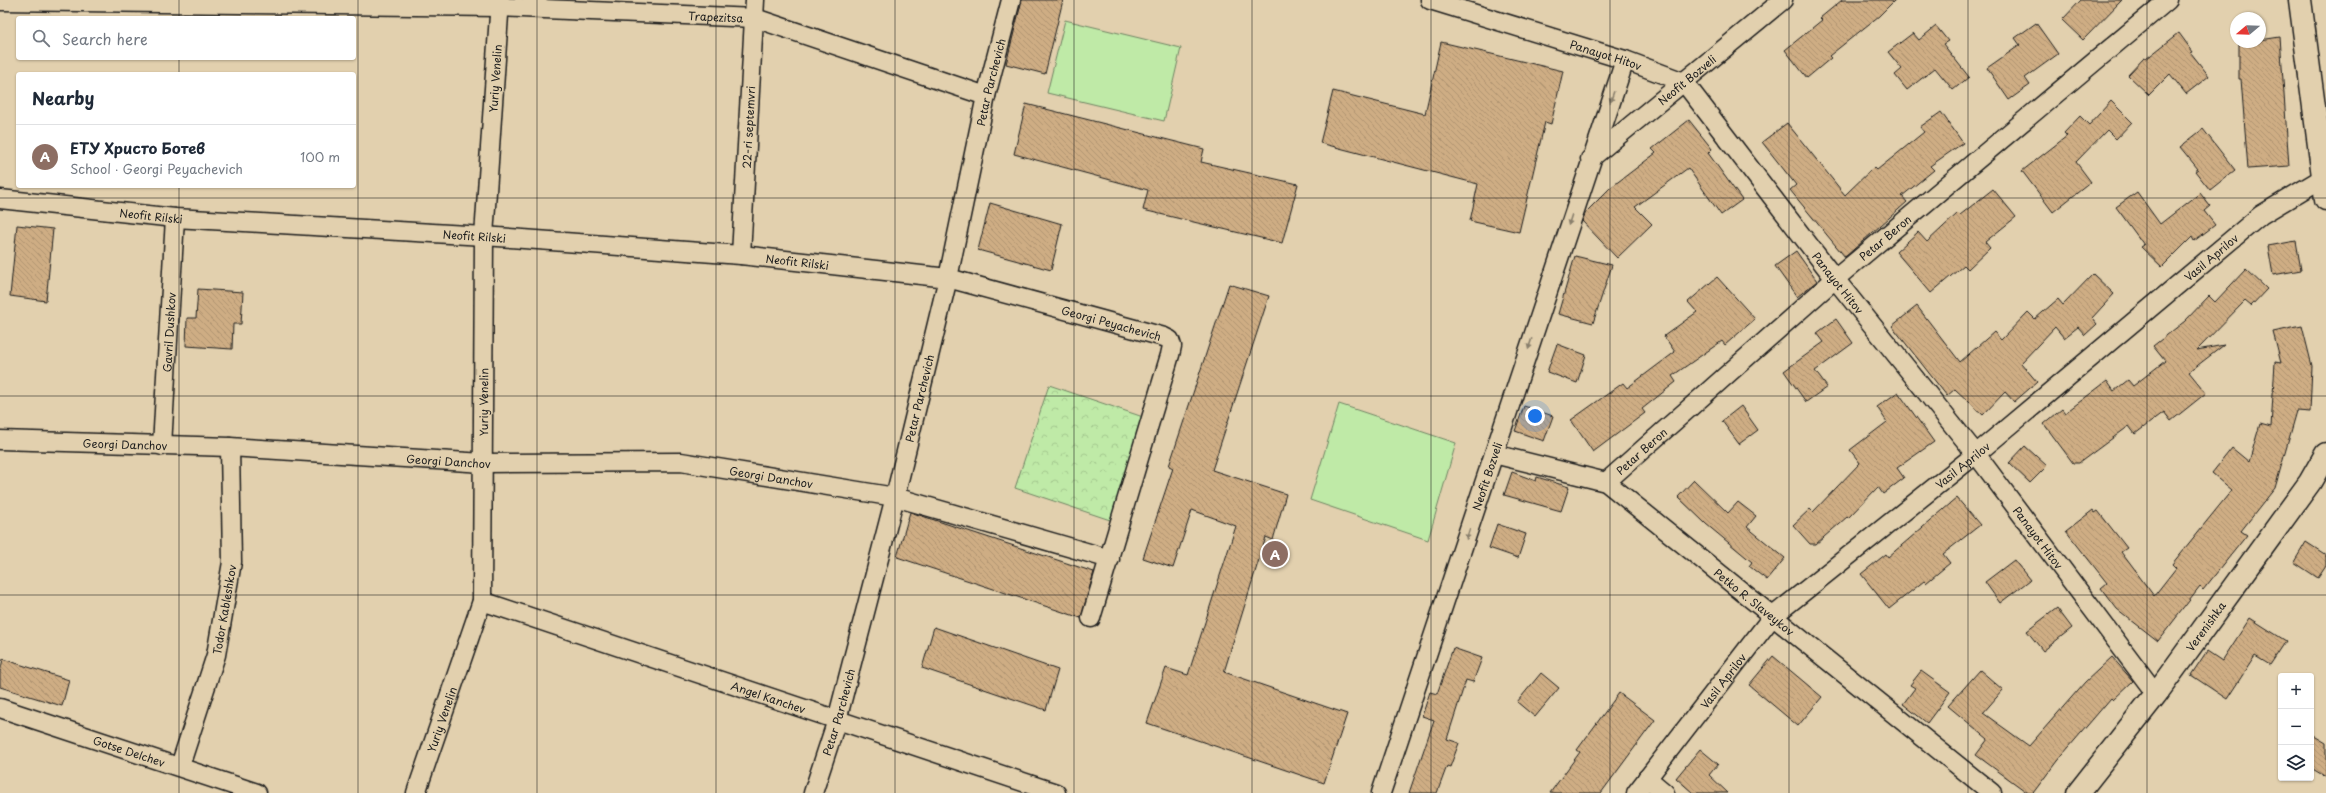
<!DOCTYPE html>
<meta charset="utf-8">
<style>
:root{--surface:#fff;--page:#f6f6f7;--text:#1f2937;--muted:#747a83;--line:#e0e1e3;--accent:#0b8043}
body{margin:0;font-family:"Playpen Sans",sans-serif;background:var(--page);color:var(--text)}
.controls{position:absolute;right:12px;bottom:12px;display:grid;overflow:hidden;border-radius:4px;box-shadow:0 1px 3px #0004}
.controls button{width:36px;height:36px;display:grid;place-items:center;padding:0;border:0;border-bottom:1px solid var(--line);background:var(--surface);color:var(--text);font:20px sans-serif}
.compass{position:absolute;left:2230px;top:12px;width:36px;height:36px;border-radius:50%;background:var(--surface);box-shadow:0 1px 3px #0004;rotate:251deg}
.you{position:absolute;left:1535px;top:416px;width:14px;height:14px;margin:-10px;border:3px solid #fff;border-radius:50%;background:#1a73e8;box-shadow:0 0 0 6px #1a73e833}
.badge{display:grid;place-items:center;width:26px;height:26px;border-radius:50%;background:var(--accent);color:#fff;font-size:13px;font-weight:700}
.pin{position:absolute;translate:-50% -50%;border:2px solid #fff;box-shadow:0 1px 4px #0006}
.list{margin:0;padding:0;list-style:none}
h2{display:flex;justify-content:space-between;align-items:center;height:52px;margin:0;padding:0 16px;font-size:17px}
h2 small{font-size:13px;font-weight:400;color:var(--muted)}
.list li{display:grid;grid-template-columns:26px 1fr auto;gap:12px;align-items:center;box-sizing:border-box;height:64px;padding:0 16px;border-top:1px solid var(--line)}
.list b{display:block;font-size:15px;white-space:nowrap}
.list p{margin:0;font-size:13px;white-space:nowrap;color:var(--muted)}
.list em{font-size:13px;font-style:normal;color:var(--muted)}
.icon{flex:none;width:22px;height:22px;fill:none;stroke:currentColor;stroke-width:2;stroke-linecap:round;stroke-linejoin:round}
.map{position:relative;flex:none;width:2326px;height:793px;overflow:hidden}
.search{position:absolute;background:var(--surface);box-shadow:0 1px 3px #0004;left:16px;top:16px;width:340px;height:44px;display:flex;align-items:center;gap:10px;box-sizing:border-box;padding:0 14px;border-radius:4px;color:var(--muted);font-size:15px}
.panel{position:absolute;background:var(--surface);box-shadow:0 1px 3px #0004;left:16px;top:72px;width:340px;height:116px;border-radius:4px}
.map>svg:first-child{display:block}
</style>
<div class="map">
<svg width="2326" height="793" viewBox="0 0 2326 793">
<defs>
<pattern id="park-crowns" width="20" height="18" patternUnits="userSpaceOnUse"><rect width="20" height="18" fill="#bfeaa7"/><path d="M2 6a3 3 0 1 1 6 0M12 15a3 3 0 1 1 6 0" fill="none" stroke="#a4c88f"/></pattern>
<pattern id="building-back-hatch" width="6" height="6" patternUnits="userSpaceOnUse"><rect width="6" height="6" fill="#cead84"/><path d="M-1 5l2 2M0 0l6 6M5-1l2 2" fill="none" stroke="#b09471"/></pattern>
</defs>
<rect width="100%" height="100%" fill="#e2d0ae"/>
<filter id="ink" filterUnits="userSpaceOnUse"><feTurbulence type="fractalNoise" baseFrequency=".025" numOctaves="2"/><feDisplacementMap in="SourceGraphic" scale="8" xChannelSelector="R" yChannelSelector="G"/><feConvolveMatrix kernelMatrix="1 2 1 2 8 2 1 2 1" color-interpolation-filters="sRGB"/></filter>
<g filter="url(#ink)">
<!-- park -->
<path fill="url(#park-crowns)" stroke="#6e8362" d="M1049,385L1149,419L1116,522L1015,488Z"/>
<!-- pitch -->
<path fill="#bfeaa7" stroke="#6e8362" d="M1065,20L1181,48L1164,121L1047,93Z
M1339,404L1456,443L1428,540L1310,500Z"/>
<!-- building -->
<path fill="url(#building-back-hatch)" stroke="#1c1c1c" d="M1022,0H1063L1045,74L1006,64Z
M1842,0H1895L1879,16L1829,56L1831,58L1807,78L1785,50L1822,20L1820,18Z
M2081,0H2122L2083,40L2062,20Z
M2036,23L2058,54L2025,78L2030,85L2009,100L1987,68L2020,45L2015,38Z
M1936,26L1948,41L1943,44L1969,77L1953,90L1935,68L1907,90L1895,75L1902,69L1888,52L1913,33L1919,40Z
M2179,33L2193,52L2191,53L2209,76L2186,94L2170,74L2149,95L2128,75L2144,58L2146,59Z
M2280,37L2289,166L2248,169L2241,79H2239V44L2260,42V40Z
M1441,42L1563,71L1551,124L1545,122L1519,232L1470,221L1478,184L1320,143L1333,91L1425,114Z
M2111,101L2132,122L2116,139L2107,130L2076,162L2091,182L2053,212L2022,171L2067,136L2064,133L2080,116L2089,125Z
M1026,104L1204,149L1201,162L1298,184L1282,243L1143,210L1148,190L1014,154Z
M1941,112L1963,143L1930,166L1934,170L1902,196L1907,202L1845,257L1790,190L1796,185L1762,142L1787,123L1845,195L1874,167L1877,170L1924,132L1920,127Z
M1689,120L1712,149L1708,153L1742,200L1721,215L1688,168L1635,207L1652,224L1617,258L1582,221L1586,212L1610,188L1656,153L1652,149Z
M2203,129L2235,170L2210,190L2195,171L2198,169L2180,147Z
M1993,189L2016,217L1985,242L1990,248L1968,269L1964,265L1931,293L1896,252L1918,232L1927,242L1958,213L1960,215Z
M2137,192L2160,224L2200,193L2210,206L2204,211L2215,225L2194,241L2192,237L2162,267L2141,247L2144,245L2116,207Z
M990,203L1062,224L1051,270L978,250Z
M17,225L53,229L46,301L10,296Z
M2296,241L2301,270L2273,275L2268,246Z
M1796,251L1817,281L1797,297L1775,266Z
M1575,256L1612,265L1593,323L1558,314Z
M2246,269L2267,289L2251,306L2245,301L2197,350L2224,345L2189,372L2206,393L2171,421L2164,412L2135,434L2129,426L2079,463H2073L2044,424L2062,409L2065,413L2107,381L2114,391L2128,380L2133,386L2165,361L2153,346L2185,321L2209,296L2215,302Z
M2093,274L2114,294L2092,318L2097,324L2085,335L2078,327L2064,338L2055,327L2021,363L2037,382L2014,402L2005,392L1983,415L1955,389L1947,396L1892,326L1917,306L1960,362L1994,332L2001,340L2028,312L2035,319L2058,299L2063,305Z
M1717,277L1755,319L1725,345L1722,341L1672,376L1676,382L1642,409L1645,413L1593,452L1571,420L1623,383L1627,388L1675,352L1664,336L1697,312L1688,302Z
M1229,284L1269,296L1212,470L1286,494L1273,540L1266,537L1224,672L1347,714L1324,783L1147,723L1166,668L1188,675L1236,526L1192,510L1173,568L1143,558L1173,468L1169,466Z
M198,289L243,292L241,324H233L232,349L186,346L187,318H196Z
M1836,319L1853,343L1815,371L1827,387L1806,402L1784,371L1824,342L1817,333Z
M2302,326L2312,366L2310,412L2297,411L2275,488L2241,531L2247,535L2203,590L2200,587L2158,641L2117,609L2101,588L2107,583L2066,531L2093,510L2095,513L2098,511L2127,548L2121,552L2154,596L2176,568L2172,564L2232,490L2212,473L2232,448L2249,462L2260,424L2271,427L2275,362L2281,363L2273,332Z
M1557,344L1586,355L1577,383L1547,372Z
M1898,392L1934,442L1897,468L1904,478L1883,494L1878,487L1848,518L1847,517L1816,544H1810L1793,525L1810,509L1813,512L1860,463L1850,450L1887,422L1877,407Z
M1524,406L1553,416L1544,441L1515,431Z
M1741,406L1758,430L1739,444L1722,421Z
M2025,446L2047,466L2030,483L2009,463Z
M1512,472L1536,481L1537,477L1569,487L1561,511L1504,495Z
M1694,480L1728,513L1738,502L1756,516L1747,527L1785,558L1767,580L1749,566L1752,562L1706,524L1678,497Z
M1957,498L1980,525L1943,554L1950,563L1926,583L1924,581L1889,609L1861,574L1886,554L1888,557Z
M910,512L1094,572L1081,618L897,557Z
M1497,524L1526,534L1518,558L1489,548Z
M2306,542L2326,555V566L2318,578L2294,562Z
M2014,560L2030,580L2000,603L1985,582Z
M2057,608L2072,628L2043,651L2027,631Z
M2250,618L2286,641L2270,665L2255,656L2227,699L2191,675L2207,651L2222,661Z
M934,627L1058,670L1046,710L922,668Z
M1453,648L1482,658L1473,682L1466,680L1447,739L1459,743L1450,767L1447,766L1437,793H1409L1434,720L1422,716L1430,692L1437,694Z
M1773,656L1822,697L1798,726L1749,685Z
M2112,657L2133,681L2113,700L2111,698L2057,761L2033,793H2028L1976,755L1988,739L1948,706L1980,670L2003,690L1983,713L2029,746L2085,682Z
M3,659L69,680L62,706L0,687V672Z
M1921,671L1950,692L1927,723L1903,704L1915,688L1910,685Z
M1541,673L1559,688L1535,717L1517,702Z
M1619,693L1655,720L1601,793H1550L1580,752L1577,750Z
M2311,734L2326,743V777L2311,768Z
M1700,749L1718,764L1709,775L1728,793H1693L1676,778Z"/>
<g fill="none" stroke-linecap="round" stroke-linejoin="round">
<defs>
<g id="minor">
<path id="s1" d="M1430,0L1625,60L1684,82L1835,279L1976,454L2156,694"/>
<path id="s2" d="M0,1L499,7L755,18L986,96"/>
<path id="s3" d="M1590,159L1783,0"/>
<path id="s4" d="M0,199L175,218L484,236L741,255L948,278L1164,337L1170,340L1172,346L1170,355L1091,618"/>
<path id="s5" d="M741,255L755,0"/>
<path id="s6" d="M0,440L230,447L484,463L681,462L895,497L1110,559"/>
<path id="s7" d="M162,446L175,218"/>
<path id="s8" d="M1494,454L1606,482L1992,793"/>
<path id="s9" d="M1606,482L1835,279L2168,0"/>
<path id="s10" d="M482,601L1056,793"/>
<path id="s11" d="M0,708L257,793"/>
<path id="s12" d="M180,766L216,655L232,562L230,447"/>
<path d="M1647,778L1665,793"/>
<path id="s13" d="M416,793L482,601L484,236L500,0"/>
<path id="s14" d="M813,793L837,720L895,497L948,278L986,96L1011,0"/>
<path id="s15" d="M1381,793L1625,60"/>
<path id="s16" d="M1636,793L1772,617L1976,454L2261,215L2326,176"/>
</g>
<g id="secondary">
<path d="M2300,0L2326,199"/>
<path id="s17" d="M2078,793L2156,694L2310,482L2326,454"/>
</g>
</defs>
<!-- minor casing -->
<use href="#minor" stroke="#1c1c1c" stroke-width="21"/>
<!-- secondary casing -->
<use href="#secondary" stroke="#1c1c1c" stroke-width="25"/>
<!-- minor -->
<use href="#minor" stroke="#e2d0ae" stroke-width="18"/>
<!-- secondary -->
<use href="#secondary" stroke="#e2d0ae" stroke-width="22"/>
</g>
<!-- one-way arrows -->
<defs><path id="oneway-solid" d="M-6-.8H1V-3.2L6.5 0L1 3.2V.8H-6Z"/></defs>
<g fill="#897f6c">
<use href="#oneway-solid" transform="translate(1612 97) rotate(109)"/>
<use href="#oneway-solid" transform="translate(1570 220) rotate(108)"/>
<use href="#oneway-solid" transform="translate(1530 344) rotate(108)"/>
<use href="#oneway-solid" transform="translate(1468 534) rotate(108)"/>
</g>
</g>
<!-- grid -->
<path fill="none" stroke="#1c1c1c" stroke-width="1" stroke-opacity="0.55" d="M179,0V18M358,0V793M537,0V793M716,0V793M895,0V793M1074,0V793M1252,0V793M1431,0V793M1610,0V793M1789,0V793M1968,0V793M2147,0V793M179,58V74M179,186V793M0,198H2326M0,396H2326M0,595H2326"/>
<g text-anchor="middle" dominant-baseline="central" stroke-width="3" stroke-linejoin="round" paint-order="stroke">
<!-- street labels -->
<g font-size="11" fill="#1c1c1c" stroke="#e2d0ae">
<text stroke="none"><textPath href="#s2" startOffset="716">Trapezitsa</textPath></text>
<text stroke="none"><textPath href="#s1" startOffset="184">Panayot Hitov</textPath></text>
<text stroke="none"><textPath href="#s13" startOffset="726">Yuriy Venelin</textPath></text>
<text stroke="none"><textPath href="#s3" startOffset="125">Neofit Bozveli</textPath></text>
<text stroke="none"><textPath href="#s14" startOffset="733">Petar Parchevich</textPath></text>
<text stroke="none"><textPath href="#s5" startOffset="128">22-ri septemvri</textPath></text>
<text stroke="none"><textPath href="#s4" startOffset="152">Neofit Rilski</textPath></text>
<text stroke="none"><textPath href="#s4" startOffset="476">Neofit Rilski</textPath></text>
<text stroke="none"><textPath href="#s9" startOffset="371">Petar Beron</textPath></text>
<text stroke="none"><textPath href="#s16" startOffset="790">Vasil Aprilov</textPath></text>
<text stroke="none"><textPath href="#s4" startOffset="800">Neofit Rilski</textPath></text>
<text stroke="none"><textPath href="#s1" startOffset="520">Panayot Hitov</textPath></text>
<text stroke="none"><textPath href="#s4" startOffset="1121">Georgi Peyachevich</textPath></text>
<text stroke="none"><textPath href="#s7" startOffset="114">Gavril Dushkov</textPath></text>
<text stroke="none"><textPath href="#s14" startOffset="409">Petar Parchevich</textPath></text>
<text stroke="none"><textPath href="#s13" startOffset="402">Yuriy Venelin</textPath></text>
<text stroke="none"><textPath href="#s6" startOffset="125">Georgi Danchov</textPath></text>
<text stroke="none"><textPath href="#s9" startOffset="47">Petar Beron</textPath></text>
<text stroke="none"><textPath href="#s6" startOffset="449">Georgi Danchov</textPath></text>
<text stroke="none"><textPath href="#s16" startOffset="466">Vasil Aprilov</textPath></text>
<text stroke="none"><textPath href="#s15" startOffset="334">Neofit Bozveli</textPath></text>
<text stroke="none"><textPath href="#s6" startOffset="773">Georgi Danchov</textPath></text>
<text stroke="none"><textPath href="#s1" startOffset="844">Panayot Hitov</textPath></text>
<text stroke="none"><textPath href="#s8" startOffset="306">Petko R. Slaveykov</textPath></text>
<text stroke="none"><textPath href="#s12" startOffset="163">Todor Kableshkov</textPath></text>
<text stroke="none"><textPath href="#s17" startOffset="210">Verenishka</textPath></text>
<text stroke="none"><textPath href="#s16" startOffset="142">Vasil Aprilov</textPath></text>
<text stroke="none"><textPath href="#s10" startOffset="302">Angel Kanchev</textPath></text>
<text stroke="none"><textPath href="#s14" startOffset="85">Petar Parchevich</textPath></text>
<text stroke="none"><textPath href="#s13" startOffset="78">Yuriy Venelin</textPath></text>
<text stroke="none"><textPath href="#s11" startOffset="136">Gotse Delchev</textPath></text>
</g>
</g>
</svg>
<div class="controls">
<button>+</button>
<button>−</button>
<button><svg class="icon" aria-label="layers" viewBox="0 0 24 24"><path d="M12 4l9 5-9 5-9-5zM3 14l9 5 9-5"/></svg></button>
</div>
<svg class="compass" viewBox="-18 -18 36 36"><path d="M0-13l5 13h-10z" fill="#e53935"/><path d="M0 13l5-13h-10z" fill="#747a83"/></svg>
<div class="you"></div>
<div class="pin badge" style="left:1275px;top:554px;background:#8d6e63">A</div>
<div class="search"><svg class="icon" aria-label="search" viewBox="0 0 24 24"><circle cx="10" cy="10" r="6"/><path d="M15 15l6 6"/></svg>Search here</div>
<section class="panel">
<h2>Nearby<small></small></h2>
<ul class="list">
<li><span class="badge" style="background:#8d6e63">A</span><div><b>ЕТУ Христо Ботев</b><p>School · Georgi Peyachevich</p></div><em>100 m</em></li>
</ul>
</section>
</div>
